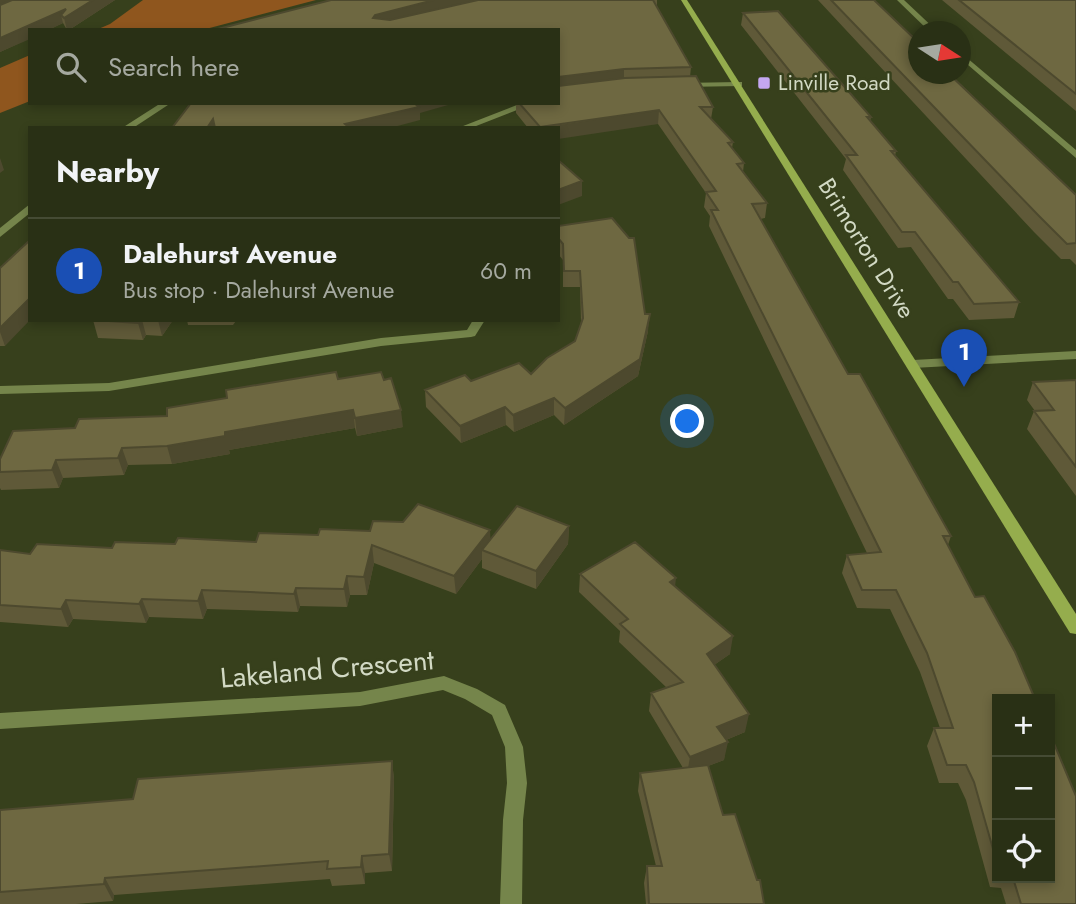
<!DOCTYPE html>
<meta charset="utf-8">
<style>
:root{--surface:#293015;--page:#31381e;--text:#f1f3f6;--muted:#a5a9a0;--line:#454b34;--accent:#c4a7f1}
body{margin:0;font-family:Jost,sans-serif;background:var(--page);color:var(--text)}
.controls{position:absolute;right:21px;bottom:21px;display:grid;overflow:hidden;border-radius:0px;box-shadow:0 4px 10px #0003}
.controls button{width:63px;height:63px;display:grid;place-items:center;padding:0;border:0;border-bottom:2px solid var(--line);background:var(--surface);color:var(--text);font:35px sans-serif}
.compass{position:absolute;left:908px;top:21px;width:63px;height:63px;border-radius:50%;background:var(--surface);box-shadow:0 4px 10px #0003;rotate:102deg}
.you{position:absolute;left:688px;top:422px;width:24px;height:24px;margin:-18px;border:5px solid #fff;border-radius:50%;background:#1a73e8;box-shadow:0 0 0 10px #1a73e833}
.badge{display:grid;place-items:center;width:46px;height:46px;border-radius:50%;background:var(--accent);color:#fff;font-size:23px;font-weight:700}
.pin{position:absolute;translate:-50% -58px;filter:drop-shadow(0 2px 4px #0008)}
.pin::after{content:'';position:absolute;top:37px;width:24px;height:21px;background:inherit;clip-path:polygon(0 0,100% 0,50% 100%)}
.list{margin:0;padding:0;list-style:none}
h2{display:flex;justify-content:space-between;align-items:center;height:91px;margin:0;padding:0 28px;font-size:30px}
h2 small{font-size:23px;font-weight:400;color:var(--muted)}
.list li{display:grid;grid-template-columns:46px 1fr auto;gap:21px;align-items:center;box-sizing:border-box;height:105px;padding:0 28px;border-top:2px solid var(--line)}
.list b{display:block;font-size:26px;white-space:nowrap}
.list p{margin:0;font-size:23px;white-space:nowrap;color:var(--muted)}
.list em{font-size:23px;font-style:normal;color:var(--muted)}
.icon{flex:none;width:38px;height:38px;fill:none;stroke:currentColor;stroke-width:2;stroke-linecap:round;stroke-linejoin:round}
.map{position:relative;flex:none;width:1076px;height:904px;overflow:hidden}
.search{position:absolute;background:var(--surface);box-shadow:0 4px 10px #0003;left:28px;top:28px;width:532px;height:77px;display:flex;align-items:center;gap:18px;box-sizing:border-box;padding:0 24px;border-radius:0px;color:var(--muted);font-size:26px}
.panel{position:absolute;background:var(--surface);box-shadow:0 4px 10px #0003;left:28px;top:126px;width:532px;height:196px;border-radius:0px}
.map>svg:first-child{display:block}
</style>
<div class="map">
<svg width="1076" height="904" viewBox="0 0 1076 904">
<rect width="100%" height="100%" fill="#37401c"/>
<!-- green -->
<path fill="#8f561e" d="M143,0H316L202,30H96L110,24Z
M30,55V101L0,113V68Z"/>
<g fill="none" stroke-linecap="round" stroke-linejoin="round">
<!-- street -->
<path fill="#75854b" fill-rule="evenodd" d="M897,0H904L938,32H930Z
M960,52L1076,150V158L960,58Z
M739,82H742V86L681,87L677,85L681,83Z
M161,103H171L133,128H122Z
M522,103H535L471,128H458Z
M30,204V213L0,237V228Z
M473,320H485L475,336L471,337L381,346L109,391L0,394V386L109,383L381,338L467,330Z
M1076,351V359L913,368L907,364L913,360Z
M444,676L477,689L505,705L523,747L527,783L523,820L522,904H500L503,820L507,783L505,747L492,715L465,699L443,690L360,706L0,729V713L360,692Z"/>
<!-- secondary -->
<path fill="#95ad4d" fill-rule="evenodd" d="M681,0H687L1076,614V634L1070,633Z"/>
</g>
<!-- wall -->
<path fill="#5f5938" d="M0,0H115L69,30H67L63,23L0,52Z
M331,0H657V8L691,67L690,77L713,107L711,119L733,142L732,148L744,163L743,172L767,203L765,218L760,219L848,374L951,536L948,545L997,699V878H1050L1076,904H1006L1001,888L990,887L966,800L958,783H939L927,746L934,728H940L920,672L890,609L857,608L842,573L847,555L867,553L709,226L710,216L704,207L706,193L658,124L528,128L516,113V103H558V30Z
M818,0H874L1008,130L1076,195V265L1070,259H1061L1034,232Z
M942,0H1076V111Z
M743,13L871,117L870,121L896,151L895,156L1019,302L1014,318L969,320L953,299H948L911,247L898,248L843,170L846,159L741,25Z
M558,226L645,314L648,331L638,376L564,425L554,415L514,432L506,425L461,443L426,407L425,390L471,381L531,374L575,341L581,322L580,287H563V260L558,254Z
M0,268L5,346H0Z
M93,320H173L162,336L146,335L143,340L98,338Z
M187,320H287L236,321L233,325H188Z
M338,379L403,427L357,436L355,428L229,450L230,454L172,464L128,465L124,475L63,478L59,488L1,490L0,488V459L75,428L167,416Z
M1076,380V496L1027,429L1034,411H1035L1027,400L1033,382Z
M569,526L568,544L536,589L482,568V559L456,594L374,563L367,595H350L347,607L300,606L298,612L207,609L203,619L149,617L146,623L73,619L68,627L0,622V550L30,554L175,544L256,542L490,539Z
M580,574L675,586L730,654L714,665L745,732L726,740L724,760L708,766L723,815L764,904H646L644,883L647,866H656L638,791L640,773L683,768L649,711L651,693L667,688L619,642L620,631L579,592Z
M392,761L394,779L392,871L365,873V884L332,886L330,879L114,895L113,901L76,904H0V810L133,799Z"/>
<!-- shaded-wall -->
<path fill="#4d492e" d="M0,0H19L0,8Z
M93,0H115L69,30H67L64,18L61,15L63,23L49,30H30V39L0,52V38L66,9Z
M434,0H487L374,30L373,18L375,15Z
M624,69V82L558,90V77Z
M411,103H455L420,113V120L390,128H345V124Z
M659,110L658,124L558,139V128H540Z
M213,119L215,128H207Z
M0,158L4,170L0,173Z
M582,181V196L558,205V190Z
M30,298V320L5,346L0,332V328Z
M650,314L648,331L638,376L564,425L565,408Z
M140,320H142L146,335L143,340L138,323Z
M158,320H173L162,336Z
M554,398V415L514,432L513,415Z
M505,407L506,425L461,443L460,426Z
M353,410L355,428L229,450L230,454L172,464L167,446L225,432Z
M401,410L403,427L357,436L355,418Z
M122,448L128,465L124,475L118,458Z
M56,460L63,478L59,488L52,470Z
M569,526L568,544L536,589V571Z
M490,530L491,548L482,550V559L456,594L454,576Z
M372,545L374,563L367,595L364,577Z
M347,576L350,595L347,607L344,589Z
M676,578L674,596L670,582Z
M296,588L300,606L298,612L294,594Z
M202,590L207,609L203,619L198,601Z
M142,599L149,617L146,623L139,604Z
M66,600L73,619L68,627L61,609Z
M733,636L730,654L704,672L707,654Z
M749,714L745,732L714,745L717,727Z
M728,742L724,760L687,774L690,757Z
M392,761L394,779L392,871L389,854Z
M362,856L365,873V884L361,867Z
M105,878L114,895L113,901L104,884Z"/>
<!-- building -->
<path fill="#6e6841" stroke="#4d492e" stroke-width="2" d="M12,0H93L64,18L61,15L66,9L0,38V5Z
M331,0H434L375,15L373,18L390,20L478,0H653L691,67L624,69L558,77V30H214Z
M831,0H874L919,43V74H949L1076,195V243L1067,244L1039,216Z
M959,0H1076V94Z
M778,11L871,117H867L896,151H891L1019,302L974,304L958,282H953L915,232H902L846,155H857L743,13Z
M696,76L713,107H700L733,142L728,143L744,163L737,164L767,203L752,204L848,374H860L951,536H943L975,597L984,596L1015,652L1035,699H997V863L974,782L966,765H947L934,728H953L927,653L896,590H862L847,555L881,552L711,210H718L706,192L716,191L659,110L540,127L519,103H558V86L625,78Z
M191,103H414L419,107L345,124L350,128H215L213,119L207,128H172Z
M558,160L582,181L558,190Z
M612,218L629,238H634L645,314H650L640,359L565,408L554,398L513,415L505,407L460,426L425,390L465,375L471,381L519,363L531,374L547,358L575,341L583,318L580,271H564L563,244L558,238V226Z
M30,240V298L0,328V268Z
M93,320H140L138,323Z
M336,372L338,379L381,372L384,380L391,378L401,410L355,418L353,410L225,432V436L167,446L122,448L118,458L56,460L52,470L0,472V459L13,431L75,428L79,419L167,416V408L227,398L226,390Z
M1076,380V467L1034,411L1054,410L1033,382Z
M418,504L490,530L454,576L372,545L364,577L347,576L344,589L296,588L294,594L202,590L198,601L142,599L139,604L66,600L61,609L0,605V550L30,554L37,544L112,548L115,542L175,544L178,538L256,542L259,533L318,535L320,529L370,531L373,521L403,522Z
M517,506L569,526L536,571L482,550Z
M635,542L676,578L670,582L733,636L707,654L749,714L717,727L728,742L690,757L651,693L683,682L620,624L628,619L580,574Z
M1050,734L1076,796V904H1021L1013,878H1050Z
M392,761L389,854L362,856L361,867L327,869L328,861L105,878L104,884L0,892V810L133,799L138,779Z
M708,765L723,815L735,814L757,880H760L764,904H649L647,866H662L640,773Z"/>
<!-- markers -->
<rect fill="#c4a7f1" stroke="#37401c" stroke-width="2.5" x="757" y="76" width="14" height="14" rx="3.5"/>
<g text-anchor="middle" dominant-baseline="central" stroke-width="5" stroke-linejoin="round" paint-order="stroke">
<!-- far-poi labels -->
<g font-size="21" fill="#d2d9c4" stroke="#37401c" text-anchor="start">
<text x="778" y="83">Linville Road</text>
</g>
<!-- street labels -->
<g font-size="24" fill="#d2d9c4" stroke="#37401c">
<text transform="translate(867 248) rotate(58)">Brimorton Drive</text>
</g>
<!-- near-street labels -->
<g font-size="28" fill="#d2d9c4" stroke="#37401c">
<text transform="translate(327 669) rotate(-5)">Lakeland Crescent</text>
</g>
</g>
</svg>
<div class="controls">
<button>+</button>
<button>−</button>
<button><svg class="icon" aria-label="locate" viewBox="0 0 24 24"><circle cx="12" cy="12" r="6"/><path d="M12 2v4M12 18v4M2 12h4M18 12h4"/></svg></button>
</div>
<svg class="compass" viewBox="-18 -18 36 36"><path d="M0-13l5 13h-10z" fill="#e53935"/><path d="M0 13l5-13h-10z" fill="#a5a9a0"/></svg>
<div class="you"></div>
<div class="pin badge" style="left:964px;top:387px;background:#1a4fb4">1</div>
<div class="search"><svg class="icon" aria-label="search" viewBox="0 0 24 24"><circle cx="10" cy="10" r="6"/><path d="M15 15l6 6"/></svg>Search here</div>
<section class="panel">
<h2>Nearby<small></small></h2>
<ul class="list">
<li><span class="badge" style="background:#1a4fb4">1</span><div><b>Dalehurst Avenue</b><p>Bus stop · Dalehurst Avenue</p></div><em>60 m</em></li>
</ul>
</section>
</div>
